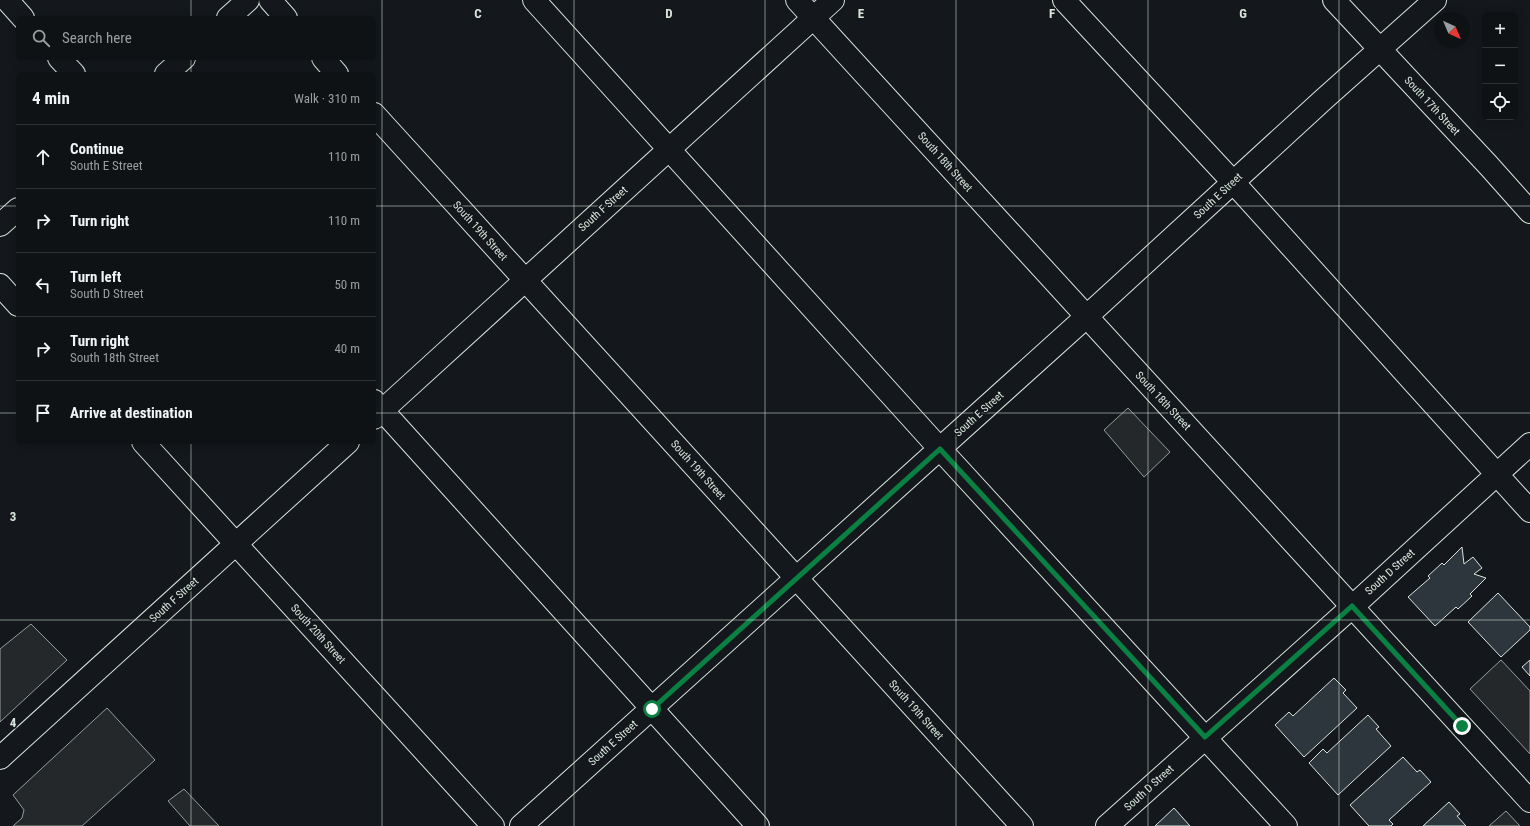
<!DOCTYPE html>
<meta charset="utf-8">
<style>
:root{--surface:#0f1215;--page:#1d2022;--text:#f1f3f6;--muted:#9b9ea0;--line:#2f3234}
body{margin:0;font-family:"Roboto Condensed",sans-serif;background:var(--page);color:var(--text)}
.controls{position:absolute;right:12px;top:12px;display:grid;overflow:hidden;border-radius:6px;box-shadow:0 2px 10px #0003}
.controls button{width:36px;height:36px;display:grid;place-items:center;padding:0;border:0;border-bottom:1px solid var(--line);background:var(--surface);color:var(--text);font:20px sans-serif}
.compass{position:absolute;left:1434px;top:12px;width:36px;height:36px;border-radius:50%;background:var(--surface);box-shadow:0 2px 10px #0003;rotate:136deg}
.stop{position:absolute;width:12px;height:12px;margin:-9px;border:3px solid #0b8043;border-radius:50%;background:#fff}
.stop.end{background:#0b8043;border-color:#fff;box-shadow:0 1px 4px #0008}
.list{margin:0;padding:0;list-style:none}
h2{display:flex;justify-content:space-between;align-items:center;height:52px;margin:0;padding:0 16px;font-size:17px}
h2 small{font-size:13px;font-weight:400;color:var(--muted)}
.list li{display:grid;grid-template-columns:26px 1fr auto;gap:12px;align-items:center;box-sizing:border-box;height:64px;padding:0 16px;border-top:1px solid var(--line)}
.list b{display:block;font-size:15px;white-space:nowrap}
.list p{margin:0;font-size:13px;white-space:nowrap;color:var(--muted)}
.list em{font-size:13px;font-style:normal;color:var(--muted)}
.icon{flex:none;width:22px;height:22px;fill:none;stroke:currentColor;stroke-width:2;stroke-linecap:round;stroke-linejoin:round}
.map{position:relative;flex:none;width:1530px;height:826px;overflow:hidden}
.search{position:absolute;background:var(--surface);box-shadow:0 2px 10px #0003;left:16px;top:16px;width:360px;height:44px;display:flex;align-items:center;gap:10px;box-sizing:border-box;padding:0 14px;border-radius:6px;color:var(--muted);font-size:15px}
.panel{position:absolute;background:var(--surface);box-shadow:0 2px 10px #0003;left:16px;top:72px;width:360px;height:372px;border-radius:6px}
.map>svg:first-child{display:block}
</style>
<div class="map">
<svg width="1530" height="826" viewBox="0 0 1530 826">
<rect width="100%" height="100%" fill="#14181c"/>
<!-- parking -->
<path fill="#24282b" stroke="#939e99" d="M1128,408L1170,452L1144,477L1104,430Z
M31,624L67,660L0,722V649Z
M1501,660L1530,691V754L1470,689Z
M107,708L155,760L82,826H13L22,818L24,810L13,795Z
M184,789L219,826H190L168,801Z
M1506,811L1520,826H1489Z"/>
<!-- building -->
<path fill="#2c363c" stroke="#d8e6dc" d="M1462,547L1464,564L1473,557L1482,568L1474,574L1486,578L1470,594L1472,596L1458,609L1456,607L1435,626L1408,597L1430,578L1428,576L1442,563L1444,565Z
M1498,593L1530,627V630L1501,657L1468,622Z
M1530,660V676L1522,667Z
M1334,678L1346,690L1343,693L1357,708L1304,757L1275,725L1289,712L1293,716Z
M1368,715L1379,727L1376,729L1391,746L1338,795L1309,763L1323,749L1327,753Z
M1403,757L1417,772L1420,770L1431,782L1389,820L1393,824L1391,826H1369L1350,805Z
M1449,802L1460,814L1457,816L1466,826H1423Z
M1174,808L1190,826H1155Z"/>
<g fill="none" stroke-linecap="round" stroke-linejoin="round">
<defs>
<path id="minor" d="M7,0L23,18
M270,0L286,18
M534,0L940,449L1286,826
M797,0L1530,801
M1064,0L1233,182L1530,511
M1334,0L1489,166L1530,212
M228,18L248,0
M59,58L74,74
M323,58L337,74
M166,74L184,58
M374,114L1022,826
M0,225L18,209
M0,285L18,305
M374,401L758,826
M374,418L833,0
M143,442L493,826
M0,758L348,442
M521,826L1086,317L1324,99L1435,0
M1107,826L1352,607L1530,444"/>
</defs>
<!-- minor casing -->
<use href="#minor" stroke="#d8e6dc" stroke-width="24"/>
<!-- minor -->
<use href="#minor" stroke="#14181c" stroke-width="22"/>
</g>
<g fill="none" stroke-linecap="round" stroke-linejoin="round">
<!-- route -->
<path stroke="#0b8043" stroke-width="5" d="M652,709L940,449L1205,737L1352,606L1462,726"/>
</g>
<!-- grid -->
<path fill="none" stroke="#d8e6dc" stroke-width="1" stroke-opacity="0.55" d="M191,0V18M382,0V826M574,0V826M765,0V826M956,0V826M1148,0V826M1339,0V826M191,58V74M0,206H18M374,206H1530M0,413H18M374,413H1530M191,442V826M0,620H1530"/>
<g text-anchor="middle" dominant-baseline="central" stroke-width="3" stroke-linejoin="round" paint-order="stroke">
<!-- street labels -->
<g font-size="11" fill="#d8e6dc" stroke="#14181c">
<text transform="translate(1432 106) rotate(47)">South 17th Street</text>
<text transform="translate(945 162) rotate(48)">South 18th Street</text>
<text transform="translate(1218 196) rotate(-43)">South E Street</text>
<text transform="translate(603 209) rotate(-42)">South F Street</text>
<text transform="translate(480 231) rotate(48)">South 19th Street</text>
<text transform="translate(1163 401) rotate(47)">South 18th Street</text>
<text transform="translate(979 414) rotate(-42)">South E Street</text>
<text transform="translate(698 470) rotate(48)">South 19th Street</text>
<text transform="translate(1390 572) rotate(-42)">South D Street</text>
<text transform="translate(174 600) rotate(-42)">South F Street</text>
<text transform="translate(318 634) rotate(48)">South 20th Street</text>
<text transform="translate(916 710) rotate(48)">South 19th Street</text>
<text transform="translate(613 743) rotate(-42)">South E Street</text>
<text transform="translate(1149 788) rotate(-42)">South D Street</text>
</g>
</g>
<g font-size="13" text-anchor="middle" font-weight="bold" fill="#d8e6dc" stroke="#14181c" stroke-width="3" stroke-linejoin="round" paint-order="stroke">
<text x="478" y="18">C</text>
<text x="669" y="18">D</text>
<text x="861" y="18">E</text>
<text x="1052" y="18">F</text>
<text x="1243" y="18">G</text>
<text x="13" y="521">3</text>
<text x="13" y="727">4</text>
</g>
</svg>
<div class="controls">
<button>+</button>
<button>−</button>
<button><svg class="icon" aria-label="locate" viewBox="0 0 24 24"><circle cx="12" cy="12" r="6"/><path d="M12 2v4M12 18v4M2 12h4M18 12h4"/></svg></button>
</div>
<svg class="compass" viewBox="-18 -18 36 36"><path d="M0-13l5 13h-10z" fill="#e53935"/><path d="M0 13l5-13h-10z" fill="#9b9ea0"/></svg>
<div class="stop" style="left:652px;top:709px"></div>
<div class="stop end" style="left:1462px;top:726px"></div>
<div class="search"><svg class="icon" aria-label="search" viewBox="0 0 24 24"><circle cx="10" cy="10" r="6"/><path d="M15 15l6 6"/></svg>Search here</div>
<section class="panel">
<h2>4 min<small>Walk · 310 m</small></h2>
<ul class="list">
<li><svg class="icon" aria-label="ahead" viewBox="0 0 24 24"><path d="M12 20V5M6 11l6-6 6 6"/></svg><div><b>Continue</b><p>South E Street</p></div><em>110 m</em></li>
<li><svg class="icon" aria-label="right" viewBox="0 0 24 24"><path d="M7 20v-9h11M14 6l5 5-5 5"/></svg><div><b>Turn right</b></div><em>110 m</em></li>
<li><svg class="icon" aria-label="left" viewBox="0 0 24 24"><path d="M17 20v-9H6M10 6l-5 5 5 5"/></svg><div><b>Turn left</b><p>South D Street</p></div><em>50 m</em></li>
<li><svg class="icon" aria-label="right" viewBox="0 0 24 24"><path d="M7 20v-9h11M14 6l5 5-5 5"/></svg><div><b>Turn right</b><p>South 18th Street</p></div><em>40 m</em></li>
<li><svg class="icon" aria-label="arrive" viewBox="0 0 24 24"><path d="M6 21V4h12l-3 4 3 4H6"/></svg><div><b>Arrive at destination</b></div></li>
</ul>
</section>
</div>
